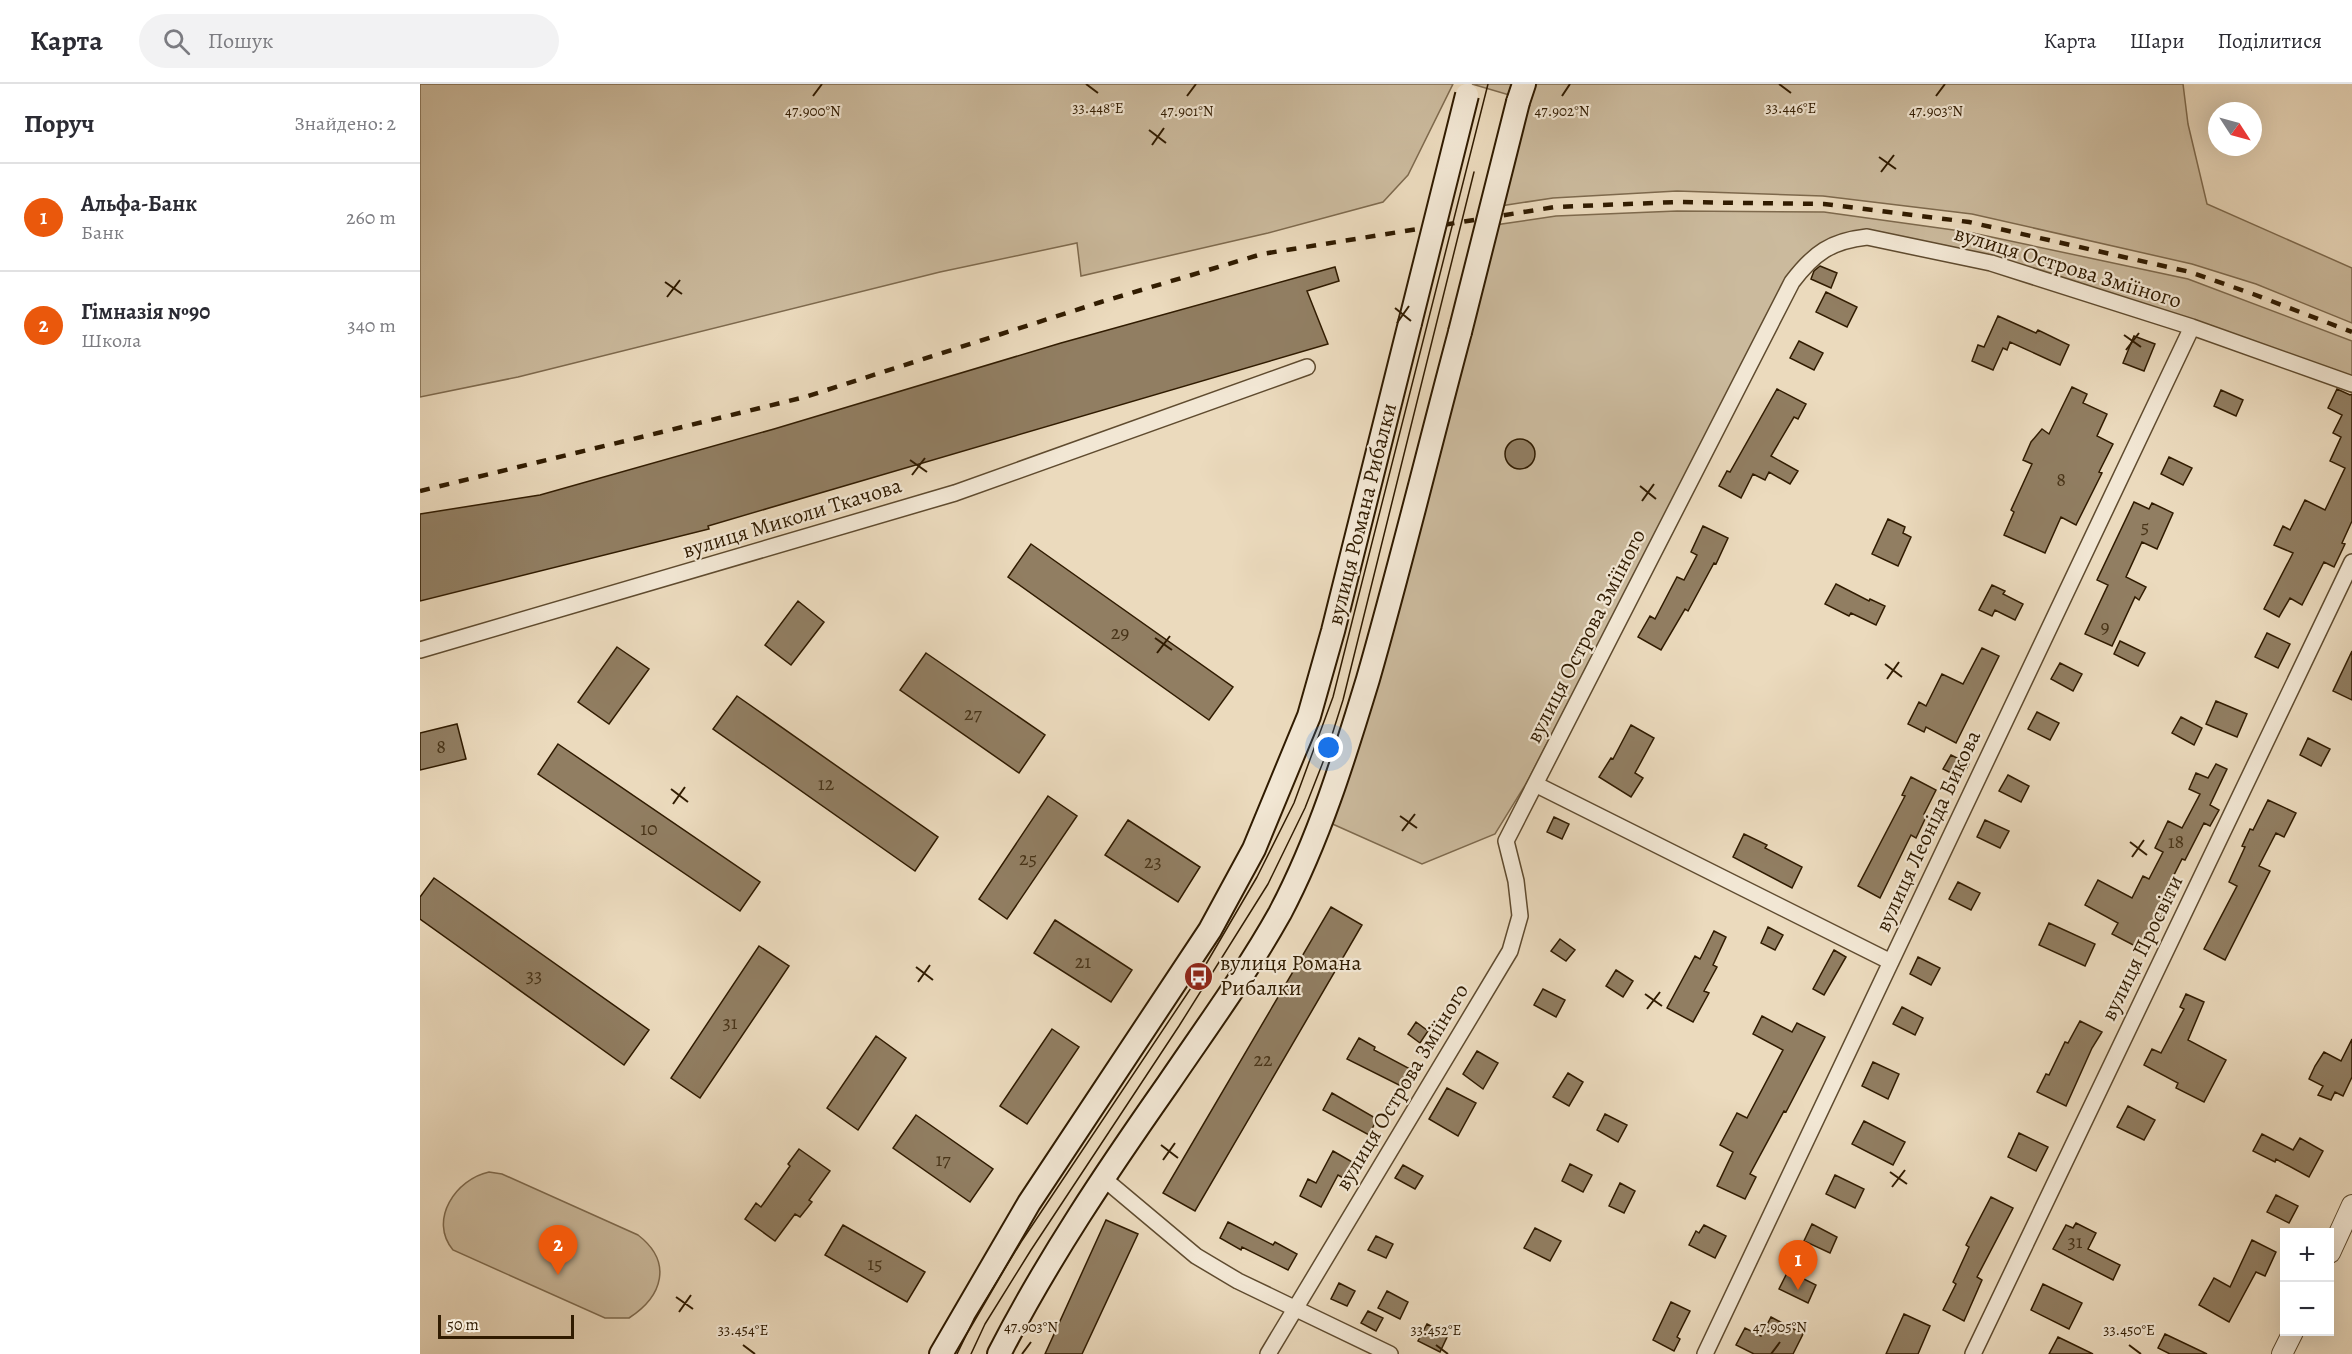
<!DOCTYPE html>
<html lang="uk">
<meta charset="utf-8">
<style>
:root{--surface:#fff;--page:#f2f2f3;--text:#2b2b33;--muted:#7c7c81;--line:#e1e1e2;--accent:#ea580c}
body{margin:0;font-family:Alegreya,serif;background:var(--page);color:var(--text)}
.controls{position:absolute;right:18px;bottom:18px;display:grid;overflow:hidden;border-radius:0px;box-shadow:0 6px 24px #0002}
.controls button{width:54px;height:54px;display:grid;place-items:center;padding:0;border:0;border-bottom:2px solid var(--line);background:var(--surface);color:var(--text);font:30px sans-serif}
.compass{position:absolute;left:1788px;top:18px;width:54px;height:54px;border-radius:50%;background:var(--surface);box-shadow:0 6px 24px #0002;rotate:126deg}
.scale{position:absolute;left:18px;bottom:15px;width:136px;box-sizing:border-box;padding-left:6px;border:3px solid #301b00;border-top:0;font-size:16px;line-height:21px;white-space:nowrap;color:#301b00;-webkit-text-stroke:4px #f2e7d4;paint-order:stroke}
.you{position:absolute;left:909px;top:664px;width:21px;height:21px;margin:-15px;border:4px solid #fff;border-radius:50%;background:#1a73e8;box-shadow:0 0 0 9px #1a73e833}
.badge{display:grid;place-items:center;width:39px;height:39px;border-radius:50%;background:var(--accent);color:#fff;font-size:20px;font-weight:700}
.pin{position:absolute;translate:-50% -50px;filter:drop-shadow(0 2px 3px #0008)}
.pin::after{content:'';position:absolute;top:32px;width:21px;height:18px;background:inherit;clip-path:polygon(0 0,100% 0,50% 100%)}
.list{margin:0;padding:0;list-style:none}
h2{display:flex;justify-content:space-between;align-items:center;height:78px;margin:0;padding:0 24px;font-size:26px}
h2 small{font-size:20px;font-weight:400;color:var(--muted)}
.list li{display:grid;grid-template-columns:39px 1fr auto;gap:18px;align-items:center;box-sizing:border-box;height:108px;padding:0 24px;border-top:2px solid var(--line)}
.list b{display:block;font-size:22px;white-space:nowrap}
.list p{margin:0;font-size:20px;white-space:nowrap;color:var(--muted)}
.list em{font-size:20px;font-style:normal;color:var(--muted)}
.icon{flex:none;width:33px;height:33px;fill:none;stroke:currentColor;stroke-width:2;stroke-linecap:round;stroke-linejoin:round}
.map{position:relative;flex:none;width:1932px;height:1270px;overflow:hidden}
header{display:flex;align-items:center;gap:36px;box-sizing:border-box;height:84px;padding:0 30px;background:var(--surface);border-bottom:2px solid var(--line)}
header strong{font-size:28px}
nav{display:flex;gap:33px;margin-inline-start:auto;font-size:21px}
.search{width:420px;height:54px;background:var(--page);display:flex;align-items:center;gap:15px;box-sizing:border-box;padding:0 21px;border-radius:33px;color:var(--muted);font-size:22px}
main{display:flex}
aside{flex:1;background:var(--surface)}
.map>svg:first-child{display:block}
</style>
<header>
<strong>Карта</strong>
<div class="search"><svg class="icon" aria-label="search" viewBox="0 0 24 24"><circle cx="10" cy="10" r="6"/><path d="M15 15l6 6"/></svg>Пошук</div>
<nav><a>Карта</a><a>Шари</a><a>Поділитися</a></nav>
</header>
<main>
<aside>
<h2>Поруч<small>Знайдено: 2</small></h2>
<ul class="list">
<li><span class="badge">1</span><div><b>Альфа-Банк</b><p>Банк</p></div><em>260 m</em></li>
<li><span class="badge">2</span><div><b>Гімназія №90</b><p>Школа</p></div><em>340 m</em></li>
</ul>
</aside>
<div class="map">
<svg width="1932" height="1270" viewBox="0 0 1932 1270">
<rect width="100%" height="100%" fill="#ebdabd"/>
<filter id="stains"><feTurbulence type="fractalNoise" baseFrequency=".00333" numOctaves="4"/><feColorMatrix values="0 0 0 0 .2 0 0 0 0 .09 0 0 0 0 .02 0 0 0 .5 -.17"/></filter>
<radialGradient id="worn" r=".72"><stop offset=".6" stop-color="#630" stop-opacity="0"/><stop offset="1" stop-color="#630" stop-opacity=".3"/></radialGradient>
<!-- green -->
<path fill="#cbba9d" stroke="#7e6a4e" stroke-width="1.5" d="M0,0H1033L988,91L963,118L848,149L661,192L657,159L520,188L98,293L0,313Z
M1052,0H1763L1768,40L1787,120L1932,184V239L1836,200L1772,180L1552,130L1403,112L1257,107L1133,114L1080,122L1103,15Z
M1257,127L1404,128L1548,148L1768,195L1932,257V296L1772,239L1443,150L1368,194L1107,698L1075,750L1002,780L908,738L1075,141L1136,132Z
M69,1088L82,1090L218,1151C253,1178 243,1212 209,1234H185L33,1166C8,1136 36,1095 69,1088Z"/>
<!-- building -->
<path fill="#917e62" stroke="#301b00" stroke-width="1.5" d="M1400,182L1417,189L1411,204L1391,195L1394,187Z
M915,183L919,197L887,207L908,260L288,442L289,445L0,517V430L120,411L354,345L641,259Z
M1406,208L1437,223L1427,243L1396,228Z
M1578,232L1616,249L1618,246L1649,261L1640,281L1590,258L1587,266L1583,264L1573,286L1552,277L1558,261L1564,263Z
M1714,252L1735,260L1724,287L1703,279Z
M1379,257L1403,269L1394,286L1370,274Z
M1652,303L1667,310L1663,319L1687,330L1677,352L1693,360L1679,388L1682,389L1656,441L1641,433L1625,469L1584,451L1594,428L1591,426L1612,380L1603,376L1611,358L1622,345L1629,350Z
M1357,305L1386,320L1378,335L1374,333L1351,372L1378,387L1370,400L1349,388L1345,396L1333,390L1321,414L1299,402L1307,387L1310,388Z
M1917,305L1930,311L1932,310V437L1922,459L1925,460L1914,483L1904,478L1882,521L1870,514L1859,533L1844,525L1873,469L1854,461L1863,442L1870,446L1885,416L1905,426L1925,384L1910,377L1921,353L1913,349L1922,331L1908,324Z
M1801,306L1823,316L1816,332L1794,322Z
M1085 370a15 15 0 1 1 30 0a15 15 0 1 1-30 0Z
M1749,373L1772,384L1763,401L1741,390Z
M1714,418L1729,425L1732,419L1753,429L1737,465L1722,458L1706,493L1726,503L1719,516L1715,513L1692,562L1665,550L1688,501L1677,496Z
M1468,435L1485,443L1483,449L1491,453L1478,482L1452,470Z
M1283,442L1308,454L1296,480L1294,479L1268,527L1265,525L1241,566L1218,553L1230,532L1235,535L1257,493L1264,496L1277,471L1271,468Z
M611,460L813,603L789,636L588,493Z
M1416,500L1449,517L1450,515L1465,522L1456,541L1431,529L1429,532L1405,520Z
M1572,501L1585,507L1583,510L1603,520L1595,536L1575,526L1572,532L1559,526Z
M378,517L404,538L371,581L345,561Z
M1847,549L1870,560L1858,584L1835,573Z
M1700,557L1725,569L1718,582L1694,570Z
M197,563L229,585L189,640L158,618Z
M1562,564L1579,572L1536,659L1506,643L1504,648L1488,640L1499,618L1506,622L1522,590L1543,600Z
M1932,567V616L1913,607Z
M506,569L625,651L599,689L480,606Z
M1640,579L1662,590L1653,607L1631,595Z
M317,612L518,753L495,787L293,645Z
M1796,617L1827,630L1817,653L1786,640Z
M1617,628L1639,639L1630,656L1608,645Z
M1761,633L1782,644L1774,661L1752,649Z
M37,640L46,675L0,686V649Z
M1211,641L1234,654L1215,689L1223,694L1211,713L1179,693L1191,674L1193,675Z
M1888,654L1910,665L1901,682L1880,671Z
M138,660L340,798L320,827L118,690Z
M1531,671L1549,680L1541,694L1523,685Z
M1796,680L1807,685L1790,721L1799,726L1790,742L1784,739L1765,776L1762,775L1747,805L1753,808L1738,838L1734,836L1719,864L1692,850L1698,839L1665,821L1678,796L1712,814L1723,792L1729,795L1743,768L1735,764L1748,737L1762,744L1780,710L1769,705L1776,689L1788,694Z
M1588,691L1609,702L1601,718L1579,707Z
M1491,693L1516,706L1504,730L1507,731L1496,754L1491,751L1460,814L1438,802L1485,712L1482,711Z
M628,712L657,732L587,835L559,815Z
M1848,716L1876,729L1864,753L1856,749L1839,782L1850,787L1805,876L1784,865L1817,802L1809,798L1825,763L1822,762L1830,745L1833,746Z
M1134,733L1149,740L1142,755L1127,748Z
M708,736L780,783L758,818L685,771Z
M1565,736L1589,747L1580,764L1557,753Z
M1324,750L1347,761L1345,764L1382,783L1372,804L1313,773Z
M14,794L229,946L204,981L0,835V813Z
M1538,798L1560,809L1551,826L1529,815Z
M911,823L942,841L775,1127L743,1109Z
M635,836L712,886L691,918L614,869Z
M1629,839L1675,860L1665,882L1619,861Z
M1348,843L1363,851L1355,866L1341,859Z
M1294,847L1306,853L1293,881L1297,883L1284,907L1289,909L1273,938L1247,924L1275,872L1280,875Z
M1140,855L1155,866L1146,877L1131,867Z
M339,862L369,882L280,1014L251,994Z
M1414,866L1426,873L1404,911L1393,905Z
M1498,873L1520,884L1511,901L1490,890Z
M1196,886L1213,897L1203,913L1186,902Z
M1123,905L1145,916L1136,933L1114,921Z
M1766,910L1784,918L1768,956L1806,976L1784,1018L1756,1004L1758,999L1724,981L1732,965L1741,969L1764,925L1760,923Z
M1482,923L1503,934L1495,951L1473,940Z
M1342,932L1372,948L1377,939L1405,953L1366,1028L1364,1027L1330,1090L1336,1093L1325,1115L1297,1102L1313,1068L1300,1061L1317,1029L1327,1034L1363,966L1333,950Z
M1660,937L1682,948L1672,964L1646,1022L1617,1008L1626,990L1629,991L1645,958L1648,959Z
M996,938L1008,947L1000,959L988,950Z
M632,945L659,963L607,1040L580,1022Z
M456,952L486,974L438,1046L407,1024Z
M939,954L955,963L954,966L992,986L983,1003L927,975Z
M1932,955V993L1923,1012L1915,1008L1911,1016L1898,1011L1903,1002L1889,995L1895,982L1904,968L1921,977Z
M1057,967L1078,979L1063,1005L1043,990Z
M1453,978L1479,990L1468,1015L1442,1002Z
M1148,989L1163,998L1149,1022L1133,1013Z
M1027,1004L1056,1019L1038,1052L1009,1035Z
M912,1009L957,1035L949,1051L903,1026Z
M1708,1022L1735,1036L1724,1056L1697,1043Z
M1185,1030L1207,1041L1198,1058L1177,1046Z
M496,1031L573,1085L550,1118L473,1064Z
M1444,1037L1485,1058L1473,1081L1432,1060Z
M1599,1049L1628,1063L1616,1087L1588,1073Z
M1842,1050L1873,1066L1880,1054L1903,1067L1889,1093L1856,1075L1855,1078L1833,1067Z
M379,1065L410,1087L389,1116L392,1118L380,1133L375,1130L355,1157L325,1135L336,1119L341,1123L370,1082L368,1080Z
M913,1067L934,1079L925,1095L918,1091L901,1123L880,1112L888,1095L896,1099Z
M1150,1080L1172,1091L1163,1108L1142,1097Z
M983,1081L1003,1092L995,1105L975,1094Z
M1415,1091L1444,1105L1435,1124L1406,1110Z
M1200,1099L1215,1107L1204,1129L1189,1122Z
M1856,1111L1878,1122L1869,1139L1847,1128Z
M1571,1113L1593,1124L1557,1193L1562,1196L1544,1237L1523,1226L1536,1200L1533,1198L1549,1163L1546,1161Z
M686,1136L718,1150L662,1270H625Z
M808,1138L853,1161L855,1158L877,1170L868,1186L822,1163L821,1166L800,1154Z
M1656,1139L1676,1149L1668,1165L1700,1181L1693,1196L1633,1165L1646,1141L1653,1144Z
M1392,1140L1417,1153L1410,1169L1384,1157Z
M423,1141L505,1188L487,1218L405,1171Z
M1284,1141L1306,1152L1295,1174L1269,1161L1276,1147L1279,1149Z
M1115,1144L1141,1157L1130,1177L1104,1164Z
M956,1152L973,1160L966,1174L948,1166Z
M1832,1156L1856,1168L1845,1192L1836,1188L1809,1238L1779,1221L1794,1194L1810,1203Z
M1368,1187L1396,1201L1388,1219L1359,1205Z
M919,1199L935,1207L927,1222L911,1215Z
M1623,1200L1662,1219L1649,1245L1611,1226Z
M967,1207L988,1218L980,1235L958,1224Z
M1251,1218L1270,1227L1257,1253L1260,1255L1254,1267L1233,1256Z
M948,1227L963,1234L956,1247L941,1239Z
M1484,1230L1510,1242L1498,1270H1466Z
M1351,1233L1383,1250L1373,1270H1334L1316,1261L1325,1244L1341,1252Z
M1007,1240L1028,1251L1020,1268L998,1257Z
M1745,1250L1787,1270H1750L1738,1264Z
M1638,1253L1673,1270H1629Z"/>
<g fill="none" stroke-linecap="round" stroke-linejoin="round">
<defs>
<path id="minor" d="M0,566L535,409L887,283
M1115,700L1471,878
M683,1094L776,1172L818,1197L970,1270
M848,1270L1090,867L1100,832L1096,797L1086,757L1372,198C1394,169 1411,157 1447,153L1571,179L1772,243L1932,300
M1285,1270L1772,243
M1553,1270L1932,478"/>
<path id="tertiary" d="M1910,1169L1932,1121
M1862,1270L1873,1248"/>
<path id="secondary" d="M1098,18L1104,0
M521,1270L609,1119L790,846L834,765L889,632L913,547L990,239
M579,1270C627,1176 687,1087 748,1000C786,944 827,888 860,829C899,755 924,674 948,595C981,480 1009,364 1040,248"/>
</defs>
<!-- minor casing -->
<use href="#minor" stroke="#5f4b2f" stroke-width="18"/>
<!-- tertiary casing -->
<use href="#tertiary" stroke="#5f4b2f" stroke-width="22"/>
<!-- secondary casing -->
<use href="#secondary" stroke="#301b00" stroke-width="26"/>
<!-- minor -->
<use href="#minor" stroke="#f2e7d4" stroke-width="15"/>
<!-- tertiary -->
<use href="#tertiary" stroke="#f2e7d4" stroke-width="20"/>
<!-- secondary -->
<use href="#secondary" stroke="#f2e7d4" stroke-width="22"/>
<!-- tram -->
<path stroke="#301b00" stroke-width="1.5" d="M537,1270L554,1235L601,1158L779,892L837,793L874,719L913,613L1068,0
M551,1270L565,1240L611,1166L759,942L848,800L885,724L905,673L923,616L1054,88"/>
<!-- rail -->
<path stroke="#301b00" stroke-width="4.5" stroke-dasharray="10 10" stroke-linecap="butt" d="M0,407L385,313L681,218L842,170L1135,123L1257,118L1404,120L1549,138L1770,188L1833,210L1932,248"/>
<defs>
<path id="secondary-bridge" d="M990,239L1047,11
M1040,248L1098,18"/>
</defs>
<!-- secondary-bridge casing -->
<use href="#secondary-bridge" stroke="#301b00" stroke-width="26" stroke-linecap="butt"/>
<!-- secondary-bridge -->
<use href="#secondary-bridge" stroke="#f2e7d4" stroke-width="22"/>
</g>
<!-- ticks -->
<path fill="none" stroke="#301b00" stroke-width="2" d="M666,0L678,9M1359,0L1371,9M393,12L402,0M767,12L776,0M1142,12L1150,0M1516,12L1525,0M729,46L746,59M732,61L744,44M1459,73L1476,85M1461,88L1474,71M245,198L262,210M247,213L260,196M975,224L991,237M977,239L989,222M1704,251L1721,263M1706,266L1719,249M490,376L507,388M492,391L505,374M1220,402L1236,415M1222,417L1234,400M735,554L752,566M737,569L750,552M1465,580L1482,593M1467,595L1479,578M251,705L268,718M253,720L265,703M980,732L997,744M982,747L995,730M1710,758L1727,771M1712,773L1724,756M496,883L513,896M498,898L510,881M1225,910L1242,922M1227,925L1240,908M741,1061L758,1074M743,1076L755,1059M1470,1088L1487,1100M1472,1103L1485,1086M256,1213L273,1225M259,1228L271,1211M323,1261L335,1270M1016,1261L1028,1270M1709,1261L1721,1270M602,1270L611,1258M1351,1270L1360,1258"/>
<!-- icons -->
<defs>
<symbol id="bus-disc" viewBox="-11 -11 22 22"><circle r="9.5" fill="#8f2418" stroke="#f2e7d4"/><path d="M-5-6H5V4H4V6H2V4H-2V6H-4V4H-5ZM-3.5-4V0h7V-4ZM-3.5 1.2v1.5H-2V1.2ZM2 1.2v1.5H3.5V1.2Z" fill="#fff"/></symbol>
</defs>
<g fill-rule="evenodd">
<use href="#bus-disc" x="762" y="876" width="33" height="33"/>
</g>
<g text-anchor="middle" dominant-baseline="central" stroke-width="4.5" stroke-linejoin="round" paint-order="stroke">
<!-- number labels -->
<g font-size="20" fill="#483418">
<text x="1641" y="395">8</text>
<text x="1725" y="442">5</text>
<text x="1685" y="542">9</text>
<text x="700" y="548">29</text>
<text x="553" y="629">27</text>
<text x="21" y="662">8</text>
<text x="406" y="699">12</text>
<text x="229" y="744">10</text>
<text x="1756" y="757">18</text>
<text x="608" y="774">25</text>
<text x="733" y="777">23</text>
<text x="663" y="877">21</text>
<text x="114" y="891">33</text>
<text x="310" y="938">31</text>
<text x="843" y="975">22</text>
<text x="523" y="1075">17</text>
<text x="1655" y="1157">31</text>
<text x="455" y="1179">15</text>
</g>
<!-- street labels -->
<g font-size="22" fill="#301b00" stroke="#f2e7d4">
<text transform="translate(1648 183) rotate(17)">вулиця Острова Зміїного</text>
<text transform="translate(942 430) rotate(-76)">вулиця Романа Рибалки</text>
<text transform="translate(372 434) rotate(-17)">вулиця Миколи Ткачова</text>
<text transform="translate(1166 552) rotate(-63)">вулиця Острова Зміїного</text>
<text transform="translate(1508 747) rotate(-65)">вулиця Леоніда Бикова</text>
<text transform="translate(1722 864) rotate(-64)">вулиця Просвіти</text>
<text transform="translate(982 1003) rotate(-59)">вулиця Острова Зміїного</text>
</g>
<!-- poi labels -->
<g font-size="22" fill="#301b00" stroke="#f2e7d4" text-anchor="start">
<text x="800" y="879">вулиця Романа<tspan x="800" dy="25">Рибалки</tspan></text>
</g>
</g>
<g font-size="15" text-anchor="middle" fill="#301b00" stroke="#f2e7d4" stroke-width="4.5" stroke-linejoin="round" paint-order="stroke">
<text x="678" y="29">33.448°E</text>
<text x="1371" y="29">33.446°E</text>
<text x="393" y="32">47.900°N</text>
<text x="767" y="32">47.901°N</text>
<text x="1516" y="32">47.903°N</text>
<text x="1142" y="32">47.902°N</text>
<text x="611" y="1248">47.903°N</text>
<text x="1360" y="1248">47.905°N</text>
<text x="323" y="1251">33.454°E</text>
<text x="1016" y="1251">33.452°E</text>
<text x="1709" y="1251">33.450°E</text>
</g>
<rect width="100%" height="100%" filter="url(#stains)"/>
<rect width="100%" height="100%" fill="url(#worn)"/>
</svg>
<div class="controls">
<button>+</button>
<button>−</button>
</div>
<svg class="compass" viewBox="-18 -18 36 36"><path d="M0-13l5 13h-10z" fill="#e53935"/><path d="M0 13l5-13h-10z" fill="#7c7c81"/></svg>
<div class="scale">50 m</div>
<div class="you"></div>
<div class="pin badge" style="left:1378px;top:1206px">1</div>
<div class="pin badge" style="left:138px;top:1191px">2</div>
</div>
</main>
